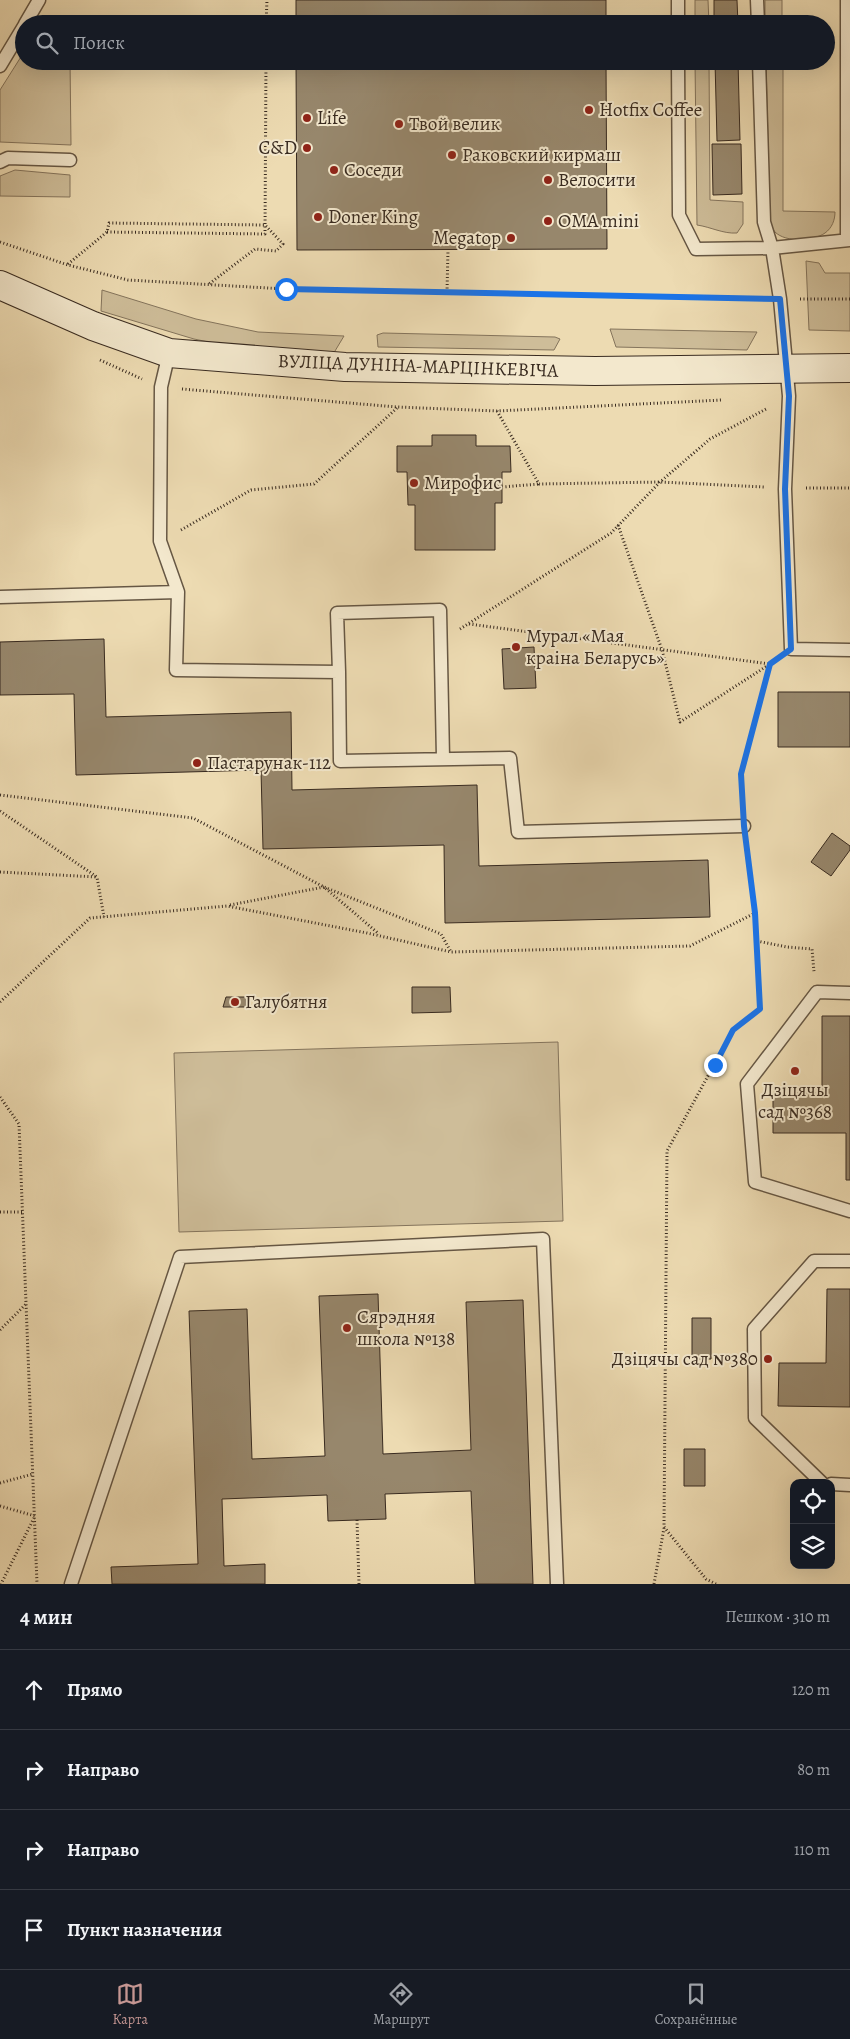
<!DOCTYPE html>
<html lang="ru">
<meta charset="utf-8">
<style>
:root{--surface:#171b24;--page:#242831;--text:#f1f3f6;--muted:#9ea1a6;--line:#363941;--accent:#c59692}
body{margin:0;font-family:Alegreya,serif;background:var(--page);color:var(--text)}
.controls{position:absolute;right:15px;bottom:15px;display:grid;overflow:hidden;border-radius:10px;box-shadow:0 5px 20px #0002}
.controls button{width:45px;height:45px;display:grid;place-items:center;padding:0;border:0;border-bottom:1px solid var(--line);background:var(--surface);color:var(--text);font:25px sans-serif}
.stop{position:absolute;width:15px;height:15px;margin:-11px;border:4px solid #1a73e8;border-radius:50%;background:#fff}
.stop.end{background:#1a73e8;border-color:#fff;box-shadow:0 1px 5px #0008}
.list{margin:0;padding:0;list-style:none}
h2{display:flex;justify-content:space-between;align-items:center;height:65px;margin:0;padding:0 20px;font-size:21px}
h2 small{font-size:16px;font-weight:400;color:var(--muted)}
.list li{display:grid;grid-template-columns:32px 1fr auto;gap:15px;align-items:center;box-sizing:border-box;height:80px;padding:0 20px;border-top:1px solid var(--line)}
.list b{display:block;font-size:19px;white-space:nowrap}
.list em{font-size:16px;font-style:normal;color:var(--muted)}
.icon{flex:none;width:28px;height:28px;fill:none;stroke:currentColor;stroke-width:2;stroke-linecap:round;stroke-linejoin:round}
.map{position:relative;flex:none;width:850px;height:1584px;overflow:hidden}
.search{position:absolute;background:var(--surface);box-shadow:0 5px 20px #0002;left:15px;right:15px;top:15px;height:55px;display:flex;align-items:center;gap:12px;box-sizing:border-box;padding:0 18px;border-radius:28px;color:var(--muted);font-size:19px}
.sheet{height:385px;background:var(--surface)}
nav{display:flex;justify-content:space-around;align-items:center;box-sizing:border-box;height:70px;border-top:1px solid var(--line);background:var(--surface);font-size:14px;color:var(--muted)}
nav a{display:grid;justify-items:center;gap:2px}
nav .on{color:var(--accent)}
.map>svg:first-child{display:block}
</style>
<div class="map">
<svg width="850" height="1584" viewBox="0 0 850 1584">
<rect width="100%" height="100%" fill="#eddbb2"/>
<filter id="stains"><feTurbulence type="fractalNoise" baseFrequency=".004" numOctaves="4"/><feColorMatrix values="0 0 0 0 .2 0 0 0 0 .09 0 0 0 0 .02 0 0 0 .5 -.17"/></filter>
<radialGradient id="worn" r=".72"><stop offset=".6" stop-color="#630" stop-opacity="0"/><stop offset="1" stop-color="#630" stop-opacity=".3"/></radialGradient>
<!-- green -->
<path fill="#cebd99" stroke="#84745c" d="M695,0H708L709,24H695Z
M765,0H782V24H765Z
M24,52V61H70L71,145L0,142V90Z
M695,61H709L710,200L743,202V224L737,233C723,234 711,227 697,225Z
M766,61H783V211L835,212C835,220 832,228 825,233C814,241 786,243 775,232C773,230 771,225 770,222Z
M15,170L70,175V197L0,196V176Z
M806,261L819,263L825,273H850V331L809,330Z
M102,290L196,319L258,332L344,336L332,356L233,347L194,339L101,311Z
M610,329L757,332L747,350L616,347Z
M383,333L555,337L560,339L554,350L378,347L377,335Z
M558,1042L563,1221L179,1232L174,1053Z"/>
<!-- building -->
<path fill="#97876c" stroke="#392b20" d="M296,0H606V24H296Z
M714,0H737L738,24H714Z
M296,61H606L607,249L297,250Z
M715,61H738L740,140L717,141Z
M712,144H741L742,194L713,195Z
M432,435H476V446H510L511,472H502V503H495V550H415V505H408L407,472H397V446H432Z
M104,639L106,717L291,712L292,790L477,785L479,866L708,860L710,917L445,923L444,845L263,849L261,770L76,775L74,694L0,695V642Z
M534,647L536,688L504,689L502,649Z
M778,692H850V747H778Z
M832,833L850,846V850L831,876L811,862Z
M412,987H450L451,1012L412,1013Z
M226,997H246V1007H223Z
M822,1016H850V1180H846V1133H773V1093H822Z
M827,1289H850V1407L778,1406L779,1363H826Z
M378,1294L383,1454L471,1450L466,1302L523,1300L533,1584H475L471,1491L385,1494L386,1519L328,1521L327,1495L222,1499L224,1566L265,1564V1584H112L111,1567L198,1564L189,1311L247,1309L252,1459L325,1456L319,1296Z
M692,1318H711V1359H692Z
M684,1449H705V1486H684Z"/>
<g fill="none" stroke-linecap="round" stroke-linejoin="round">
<defs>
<path id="lane" d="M678,0V24
M757,0L758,24
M25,24L39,0
M678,61L679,215L696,249L772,248L850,240
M759,61L764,222L772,248L780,299L789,396L785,489L791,649L850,650
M0,66L24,26
M0,162L8,158L70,160
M847,240V0
M169,353L161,387L160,541L178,592L176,670L339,672L340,761L510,758L518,832L744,826
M0,597L178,592
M339,672L337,613L440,610L443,758
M850,993L817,992L747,1084L755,1182L850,1211
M822,1483L755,1418L754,1329L814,1261H850
M831,1484L850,1485
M71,1584L180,1257L543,1239L557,1584"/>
<path id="secondary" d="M0,285L93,326L169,353L345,367L595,371L850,368"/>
</defs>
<!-- lane casing -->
<use href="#lane" stroke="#665744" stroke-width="15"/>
<!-- secondary casing -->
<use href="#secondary" stroke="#392b20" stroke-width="30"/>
<!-- path -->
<path stroke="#392b20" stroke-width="3" stroke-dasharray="1 2.5" stroke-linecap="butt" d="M266,24L267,0
M107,232L265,234L266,61
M0,242L68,265L128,280L286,289L761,298
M68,264L107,232L109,223L265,225L283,244L276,251L255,249L209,284
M447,292L448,250
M800,299H850
M100,360L142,379
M182,389L397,407L497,411L722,400
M497,411L539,484L660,482L764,487
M502,487L539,484
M806,488H850
M618,525L662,650L680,722L770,664L741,774L743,806
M181,530L251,490L314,484L397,408
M469,624L770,664L776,660
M460,629L611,533L660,482L710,439L768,408
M0,795L193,818L324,887L441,934L451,952
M0,811L97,877L104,917
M0,872L97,877
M230,905L324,887L379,934
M757,941L787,947L812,949L814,972
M0,1002L90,918L227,906L367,933L451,952L690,946L755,913
M0,1097L19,1124L37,1584
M0,1212H22
M0,1330L26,1304
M0,1483L33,1474
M0,1506L35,1516L1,1584
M357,1520L359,1584
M654,1584L664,1528
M716,1584L706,1579L664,1527L667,1151L733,1030L760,1009L755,913L746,844"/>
<!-- lane -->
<use href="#lane" stroke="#f3e8cd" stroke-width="12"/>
<!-- secondary -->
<use href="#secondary" stroke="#f3e8cd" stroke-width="28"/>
</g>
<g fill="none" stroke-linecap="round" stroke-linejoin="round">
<!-- route -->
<path stroke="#1a73e8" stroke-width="6" d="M286,289L780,299L789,396L785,489L791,649L770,664L741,774L744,826L755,913L760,1009L733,1030L715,1065"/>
</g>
<!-- markers -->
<g fill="#8f2418" stroke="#f3e8cd" stroke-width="2">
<circle cx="589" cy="110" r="5"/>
<circle cx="307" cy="118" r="5"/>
<circle cx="399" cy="124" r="5"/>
<circle cx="307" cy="148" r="5"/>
<circle cx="452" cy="155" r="5"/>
<circle cx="334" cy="170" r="5"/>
<circle cx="548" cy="180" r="5"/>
<circle cx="318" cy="217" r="5"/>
<circle cx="548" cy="221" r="5"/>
<circle cx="511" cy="238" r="5"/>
<circle cx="414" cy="483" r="5"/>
<circle cx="516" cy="647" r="5"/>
<circle cx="197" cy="763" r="5"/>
<circle cx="235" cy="1002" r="5"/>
<circle cx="795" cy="1071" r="5"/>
<circle cx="347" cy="1328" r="5"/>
<circle cx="768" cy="1359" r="5"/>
</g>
<g text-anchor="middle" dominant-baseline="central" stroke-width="4" stroke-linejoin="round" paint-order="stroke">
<!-- poi labels -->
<g font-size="19" fill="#392b20" stroke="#f3e8cd" text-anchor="start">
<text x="599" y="110">Hotfix Coffee</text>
<text x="317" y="118">Life</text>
<text x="409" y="124">Твой велик</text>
<text x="297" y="148" text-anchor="end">C&amp;D</text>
<text x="462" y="155">Раковский кирмаш</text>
<text x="344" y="170">Соседи</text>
<text x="558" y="180">Велосити</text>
<text x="328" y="217">Doner King</text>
<text x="558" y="221">ОМА mini</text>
<text x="501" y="238" text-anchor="end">Megatop</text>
<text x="424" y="483">Мирофис</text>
<text x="526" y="636">Мурал «Мая<tspan x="526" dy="22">краіна Беларусь»</tspan></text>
<text x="207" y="763">Пастарунак-112</text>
<text x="245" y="1002">Галубятня</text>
<text x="795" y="1090" text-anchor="middle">Дзіцячы<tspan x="795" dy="22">сад №368</tspan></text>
<text x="357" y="1317">Сярэдняя<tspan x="357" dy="22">школа №138</tspan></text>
<text x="758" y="1359" text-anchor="end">Дзіцячы сад №380</text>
</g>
<!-- street labels -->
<g font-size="19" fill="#392b20" stroke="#f3e8cd">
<text transform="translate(418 366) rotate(2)">ВУЛІЦА ДУНІНА-МАРЦІНКЕВІЧА</text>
</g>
</g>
<rect width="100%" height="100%" filter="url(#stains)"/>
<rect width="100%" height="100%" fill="url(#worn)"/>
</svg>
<div class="controls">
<button><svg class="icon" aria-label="locate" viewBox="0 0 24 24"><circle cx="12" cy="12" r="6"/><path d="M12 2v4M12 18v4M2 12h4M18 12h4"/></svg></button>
<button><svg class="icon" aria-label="layers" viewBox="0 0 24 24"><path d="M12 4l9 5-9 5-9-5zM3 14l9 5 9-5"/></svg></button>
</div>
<div class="stop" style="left:286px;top:289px"></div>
<div class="stop end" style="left:715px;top:1065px"></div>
<div class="search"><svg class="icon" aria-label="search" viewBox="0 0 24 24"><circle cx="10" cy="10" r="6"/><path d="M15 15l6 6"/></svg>Поиск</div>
</div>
<section class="sheet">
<h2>4 мин<small>Пешком · 310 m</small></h2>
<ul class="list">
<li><svg class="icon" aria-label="ahead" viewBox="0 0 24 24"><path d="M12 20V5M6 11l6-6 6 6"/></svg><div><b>Прямо</b></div><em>120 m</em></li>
<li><svg class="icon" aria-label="right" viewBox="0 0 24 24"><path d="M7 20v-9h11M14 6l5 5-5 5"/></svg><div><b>Направо</b></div><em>80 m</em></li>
<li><svg class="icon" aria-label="right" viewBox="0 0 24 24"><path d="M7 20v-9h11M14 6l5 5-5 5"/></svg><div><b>Направо</b></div><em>110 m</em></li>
<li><svg class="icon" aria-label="arrive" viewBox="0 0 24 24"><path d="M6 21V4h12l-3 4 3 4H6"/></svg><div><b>Пункт назначения</b></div></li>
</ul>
</section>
<nav>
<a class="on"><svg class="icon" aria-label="map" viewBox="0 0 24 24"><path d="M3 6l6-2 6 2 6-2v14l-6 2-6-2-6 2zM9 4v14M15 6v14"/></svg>Карта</a>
<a><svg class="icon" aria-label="directions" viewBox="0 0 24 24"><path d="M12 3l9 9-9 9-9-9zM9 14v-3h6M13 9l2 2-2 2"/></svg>Маршрут</a>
<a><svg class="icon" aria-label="saved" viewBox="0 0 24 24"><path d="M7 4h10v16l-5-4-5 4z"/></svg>Сохранённые</a>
</nav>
